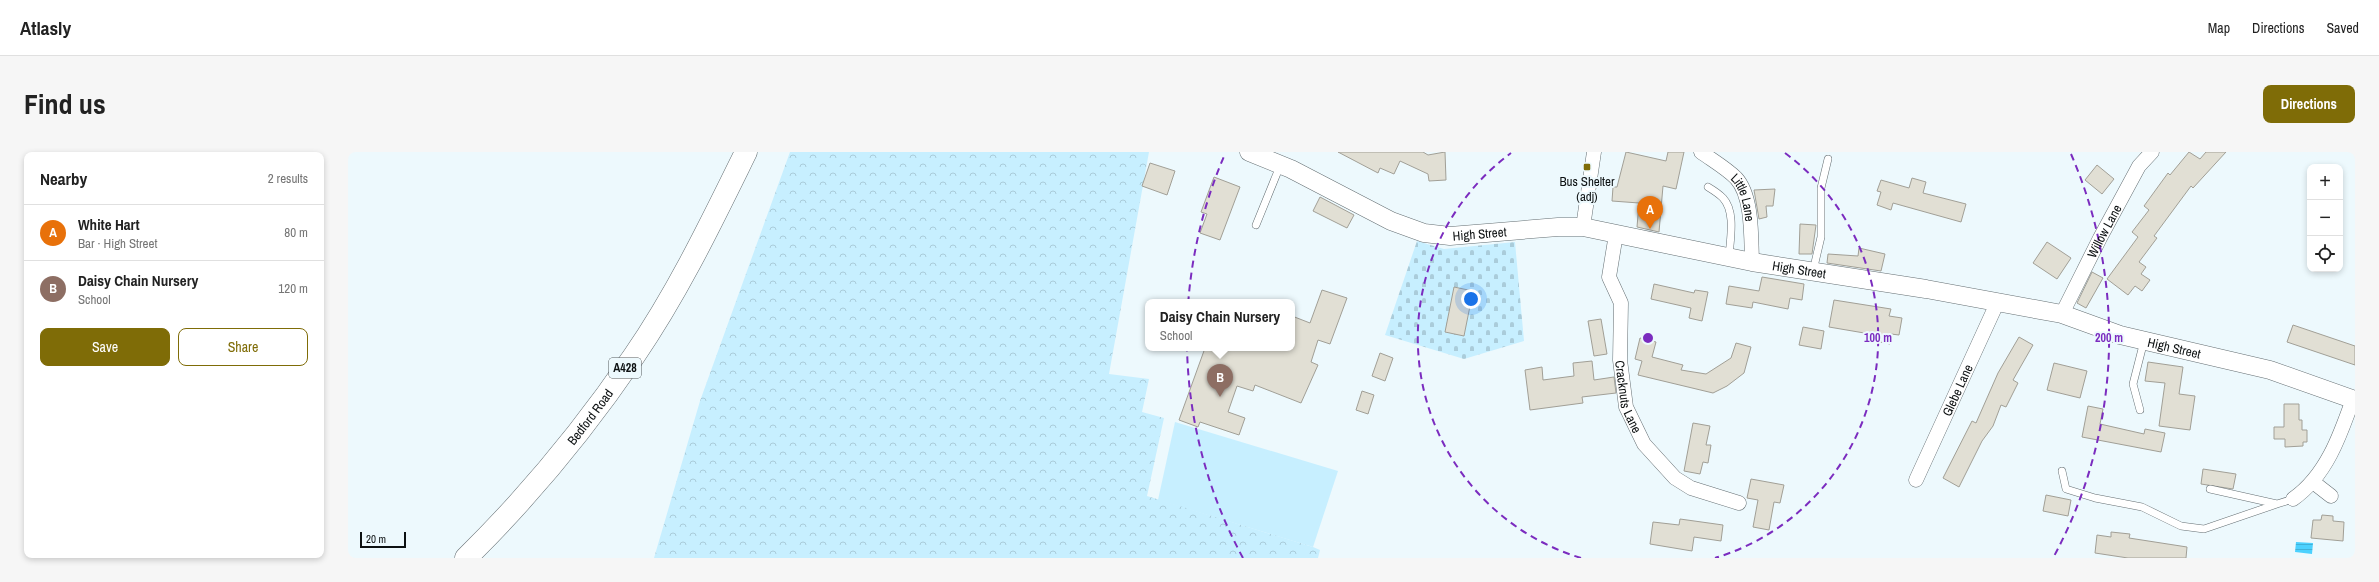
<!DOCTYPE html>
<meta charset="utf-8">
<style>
:root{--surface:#fff;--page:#f6f6f6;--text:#222;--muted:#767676;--line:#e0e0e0;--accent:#7f6c07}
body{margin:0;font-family:"Archivo Narrow",sans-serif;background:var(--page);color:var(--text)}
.controls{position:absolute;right:12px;top:12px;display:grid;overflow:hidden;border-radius:8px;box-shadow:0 2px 6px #0003}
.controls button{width:36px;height:36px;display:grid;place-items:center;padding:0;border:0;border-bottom:1px solid var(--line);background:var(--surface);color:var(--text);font:20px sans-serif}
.scale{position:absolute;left:12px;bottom:10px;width:46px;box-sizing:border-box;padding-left:4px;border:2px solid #0d1112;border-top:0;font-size:11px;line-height:14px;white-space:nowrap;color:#0d1112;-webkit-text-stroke:3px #edf9fd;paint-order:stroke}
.you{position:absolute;left:1123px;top:147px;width:14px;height:14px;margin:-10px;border:3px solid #fff;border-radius:50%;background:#1a73e8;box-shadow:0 0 0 6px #1a73e833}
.badge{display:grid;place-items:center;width:26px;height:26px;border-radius:50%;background:var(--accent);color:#fff;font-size:13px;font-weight:700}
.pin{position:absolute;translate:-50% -33px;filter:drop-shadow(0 1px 2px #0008)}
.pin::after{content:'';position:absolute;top:21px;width:14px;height:12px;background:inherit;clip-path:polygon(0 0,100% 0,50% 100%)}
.popup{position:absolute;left:797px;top:147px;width:150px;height:52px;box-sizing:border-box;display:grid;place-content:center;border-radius:8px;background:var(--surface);filter:drop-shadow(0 1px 3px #0005);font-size:13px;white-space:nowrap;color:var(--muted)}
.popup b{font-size:15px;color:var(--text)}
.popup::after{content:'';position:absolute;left:50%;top:100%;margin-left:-8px;border:8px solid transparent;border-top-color:var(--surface)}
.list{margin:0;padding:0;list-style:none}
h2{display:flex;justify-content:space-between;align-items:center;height:52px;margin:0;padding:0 16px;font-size:17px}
h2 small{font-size:13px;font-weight:400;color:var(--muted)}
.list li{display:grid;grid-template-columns:26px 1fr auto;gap:12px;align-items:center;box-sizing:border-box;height:56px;padding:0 16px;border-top:1px solid var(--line)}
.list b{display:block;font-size:15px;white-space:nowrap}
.list p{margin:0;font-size:13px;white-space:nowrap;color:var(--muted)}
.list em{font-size:13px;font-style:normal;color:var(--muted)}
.actions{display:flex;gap:8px;padding:12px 16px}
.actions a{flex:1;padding:9px 0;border:1px solid var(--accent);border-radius:8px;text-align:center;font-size:14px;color:var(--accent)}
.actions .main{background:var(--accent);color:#fff}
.icon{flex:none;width:22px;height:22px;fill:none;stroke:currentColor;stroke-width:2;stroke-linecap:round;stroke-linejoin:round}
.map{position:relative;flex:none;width:2007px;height:406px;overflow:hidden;border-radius:8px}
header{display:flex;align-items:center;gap:24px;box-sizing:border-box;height:56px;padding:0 20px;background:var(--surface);border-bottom:1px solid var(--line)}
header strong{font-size:19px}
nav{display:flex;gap:22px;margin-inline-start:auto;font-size:14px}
.intro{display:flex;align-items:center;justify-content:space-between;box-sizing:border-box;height:96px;padding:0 24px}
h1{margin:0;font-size:28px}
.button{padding:10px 18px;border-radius:8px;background:var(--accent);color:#fff;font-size:14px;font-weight:700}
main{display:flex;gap:24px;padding:0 24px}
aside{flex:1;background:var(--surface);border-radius:8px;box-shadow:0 2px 6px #0003}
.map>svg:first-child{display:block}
</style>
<header>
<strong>Atlasly</strong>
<nav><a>Map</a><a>Directions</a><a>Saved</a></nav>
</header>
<div class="intro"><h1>Find us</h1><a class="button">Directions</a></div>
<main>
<aside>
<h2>Nearby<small>2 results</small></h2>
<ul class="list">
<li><span class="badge" style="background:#e8710a">A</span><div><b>White Hart</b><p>Bar · High Street</p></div><em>80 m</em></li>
<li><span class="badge" style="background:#8d6e63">B</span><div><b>Daisy Chain Nursery</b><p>School</p></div><em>120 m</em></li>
</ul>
<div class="actions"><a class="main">Save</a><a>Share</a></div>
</aside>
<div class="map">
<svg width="2007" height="406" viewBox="0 0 2007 406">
<defs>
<pattern id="cemetery-stones" width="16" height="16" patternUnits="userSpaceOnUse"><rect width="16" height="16" fill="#c7efff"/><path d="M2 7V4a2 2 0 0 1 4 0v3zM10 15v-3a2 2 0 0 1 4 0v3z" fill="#aaccda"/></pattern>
<pattern id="park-crowns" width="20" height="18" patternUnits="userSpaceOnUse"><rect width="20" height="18" fill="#c7efff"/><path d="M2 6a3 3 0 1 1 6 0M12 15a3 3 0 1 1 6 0" fill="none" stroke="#aaccda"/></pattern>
<pattern id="water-rules" width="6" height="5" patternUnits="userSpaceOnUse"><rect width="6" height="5" fill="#4cd1fe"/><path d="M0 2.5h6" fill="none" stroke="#41b2d9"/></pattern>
</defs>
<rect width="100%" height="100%" fill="#edf9fd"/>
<!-- green -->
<path fill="#c7efff" d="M827,270L990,319L965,395L810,348Z"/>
<!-- cemetery -->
<path fill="url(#cemetery-stones)" d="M1069,89L1096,97L1167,90L1176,189L1116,207L1037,183Z"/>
<!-- park -->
<path fill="url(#park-crowns)" d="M442,0H801L761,222L801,227L794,260L816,266L799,344L965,395L972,398L970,406H306L352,249Z"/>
<!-- water -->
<path fill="url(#water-rules)" d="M1948,390L1965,391L1964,402L1947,400Z"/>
<!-- building -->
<path fill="#e1dfd4" stroke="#a19f96" d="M990,0H1075L1080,3L1097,0L1098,28L1081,29L1080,22L1052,9L1046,22L1032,16L1030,21Z
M1278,0L1318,9L1320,0H1336L1328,37L1315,34L1311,80L1289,75L1291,51L1264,49L1265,35H1269Z
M1841,0L1852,7L1858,0H1878L1845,36L1843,34L1806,84L1809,86L1791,110L1798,115L1793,122L1802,128L1794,139L1787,134L1780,143L1759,127L1790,85L1784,80L1801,58L1796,54L1820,21L1822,23Z
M802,11L827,19L819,43L794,34Z
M1749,13L1766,27L1754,42L1737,28Z
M866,25L892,35L872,88L852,81L859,62L853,60Z
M1564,26L1578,30L1575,41L1618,52L1613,70L1545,51L1543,58L1529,53L1533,40L1529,39L1533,28L1561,36Z
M1427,37L1425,54H1418L1419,65L1411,67L1406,38Z
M972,45L1006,63L999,76L965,59Z
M1452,72L1468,73L1464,102H1451Z
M1699,90L1723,106L1709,127L1685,111Z
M1511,96L1537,102L1533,119L1479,111L1480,102L1510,104Z
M1744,120L1755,126L1738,156L1729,151Z
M1414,125L1456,132L1454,148L1442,146L1440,157L1405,150L1404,156L1378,152L1381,134L1411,139Z
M1306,132L1346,141L1347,138L1360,140L1354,169L1341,166L1343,156L1303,147Z
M1106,135L1125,139L1116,184L1097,180Z
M974,138L999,146L982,192L970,188L963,210L970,213L953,251L907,233L905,239L889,234L880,260L897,266L891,283L852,270L850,275L831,268L857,196H944V164L962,171Z
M1486,148L1543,157L1541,164L1554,166L1551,183L1543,182L1542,192L1527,189L1528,183L1481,175Z
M1253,167L1259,202L1246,204L1240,169Z
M1945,173L2007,194V213L1939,190Z
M1455,175L1476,179L1473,197L1451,193Z
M1671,185L1685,193L1665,228L1670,231L1658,255L1653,253L1645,274L1634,289L1611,335L1595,326L1624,269L1628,271L1650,221Z
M1292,186L1308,190L1304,205L1335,213L1333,218L1358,222L1383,206L1388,191L1403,195L1396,221L1379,234L1365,241L1290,223L1294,209L1287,207Z
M1032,201L1045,206L1037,229L1024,224Z
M1244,209L1246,228L1266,225L1268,241L1234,245L1235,251L1182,258L1177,218L1194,215L1195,228L1226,224L1225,211Z
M1800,210L1835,215L1831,242L1847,244L1842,278L1811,274L1817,231L1797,229Z
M1706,211L1739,219L1732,246L1699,238Z
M1014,239L1026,243L1020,262L1008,258Z
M1936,252H1951V268H1954V278H1959V290H1955V294L1937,295V287H1926V275H1936Z
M1740,254L1755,257L1752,272L1796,282L1797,277L1817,281L1813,300L1734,285Z
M1345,271L1362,274L1358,293H1363L1360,311L1355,310L1352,322L1336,319Z
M1855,317L1888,322L1885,337L1853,332Z
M1403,327L1436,333L1432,351L1426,350L1421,378L1405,375L1410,348L1399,346Z
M1698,343L1723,348L1720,364L1695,359Z
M1974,363L1985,364V369L1996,370L1995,389L1963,386L1965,368H1973Z
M1332,367L1375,373L1373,389L1346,385L1344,399L1302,392L1305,370L1331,373Z
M1763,380L1782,382L1781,386L1839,395L1838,406H1780L1747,401L1749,383L1763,385Z"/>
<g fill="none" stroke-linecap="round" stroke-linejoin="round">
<defs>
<path id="service" d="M1360,35C1365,38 1371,42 1375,46C1388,60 1382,88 1381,105
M908,73L932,14
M1465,119L1473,85V36L1480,7
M1792,258L1785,232L1796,189
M1714,319L1718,337L1747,346L1794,355L1833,374L1856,377L1929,352
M1862,337L1929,352L1945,347"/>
<g id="minor">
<path id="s1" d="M1353,0C1364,8 1378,16 1388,26C1405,44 1403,87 1404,110"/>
<path d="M1235,75L1246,0"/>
<path id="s2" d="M1268,82L1261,125L1273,151L1272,208L1278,255L1296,292L1327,326L1343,336L1391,351"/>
<path id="s3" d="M1714,162L1752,86L1791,14L1804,0"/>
<path id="s4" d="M1568,328L1650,149"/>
<path d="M1965,330L1983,344"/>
<path d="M1945,347C1978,324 1992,284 2005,247"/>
</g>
<g id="tertiary">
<path id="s5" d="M901,0L943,17L1043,69L1076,81L1102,84L1210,75H1235L1404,110L1578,137L1714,162L1772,183L1922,218L2007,248"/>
</g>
<g id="trunk">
<path id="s6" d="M118,406C180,345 237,276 286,204C330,140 364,69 398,0"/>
</g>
</defs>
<!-- service casing -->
<use href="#service" stroke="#656f73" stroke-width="8"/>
<!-- minor casing -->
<use href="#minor" stroke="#656f73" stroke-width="15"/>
<!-- tertiary casing -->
<use href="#tertiary" stroke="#656f73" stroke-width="19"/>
<!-- trunk casing -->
<use href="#trunk" stroke="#656f73" stroke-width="23"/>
<!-- service -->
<use href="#service" stroke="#fff" stroke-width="7"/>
<!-- minor -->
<use href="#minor" stroke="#fff" stroke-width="14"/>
<!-- tertiary -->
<use href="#tertiary" stroke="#fff" stroke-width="18"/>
<!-- trunk -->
<use href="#trunk" stroke="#fff" stroke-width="22"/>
</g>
<!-- distance rings -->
<g fill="none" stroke="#7b2cbf" stroke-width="2" stroke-dasharray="7 5">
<path d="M1233 406A230 230 0 0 1 1163 1M1437 1A230 230 0 0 1 1367 406"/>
<path d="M895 406A461 461 0 0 1 877 2M1723 2A461 461 0 0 1 1705 406"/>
</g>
<!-- markers -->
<rect fill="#7f6c07" stroke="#edf9fd" stroke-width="1.5" x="1235" y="11" width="8" height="8" rx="2"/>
<g text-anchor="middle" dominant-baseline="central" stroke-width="4" stroke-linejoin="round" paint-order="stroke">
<!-- shield labels -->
<rect fill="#edf9fd" stroke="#505758" stroke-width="1" x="261" y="206" width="32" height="20" rx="3"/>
<g font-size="12" font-weight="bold" fill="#0d1112">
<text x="277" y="216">A428</text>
</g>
<!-- poi labels -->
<g font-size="13" fill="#0d1112" stroke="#edf9fd">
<text x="1239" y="29">Bus Shelter<tspan x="1239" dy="15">(adj)</tspan></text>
</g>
<!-- street labels -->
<g font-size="13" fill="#0d1112" stroke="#edf9fd">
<text stroke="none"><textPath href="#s1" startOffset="65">Little Lane</textPath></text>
<text stroke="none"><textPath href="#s3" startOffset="93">Willow Lane</textPath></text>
<text stroke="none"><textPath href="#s5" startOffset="249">High Street</textPath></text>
<text stroke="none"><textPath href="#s5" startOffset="573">High Street</textPath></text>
<text stroke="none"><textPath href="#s5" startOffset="957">High Street</textPath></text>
<text stroke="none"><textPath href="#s4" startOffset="99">Glebe Lane</textPath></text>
<text stroke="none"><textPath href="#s2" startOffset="167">Cracknuts Lane</textPath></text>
<text stroke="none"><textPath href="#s6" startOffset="188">Bedford Road</textPath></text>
</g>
</g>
<circle cx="1300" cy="186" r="6" fill="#7b2cbf" stroke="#edf9fd" stroke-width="2"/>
<g font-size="12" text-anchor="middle" font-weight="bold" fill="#7b2cbf" stroke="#edf9fd" stroke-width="4" stroke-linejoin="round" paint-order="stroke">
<text x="1530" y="190">100 m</text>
<text x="1761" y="190">200 m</text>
</g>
</svg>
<div class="controls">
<button>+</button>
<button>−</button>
<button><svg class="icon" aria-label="locate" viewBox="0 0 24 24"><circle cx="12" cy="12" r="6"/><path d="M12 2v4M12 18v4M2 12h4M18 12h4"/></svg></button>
</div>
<div class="scale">20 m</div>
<div class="you"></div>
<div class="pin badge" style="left:1302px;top:77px;background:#e8710a">A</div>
<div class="pin badge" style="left:872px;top:245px;background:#8d6e63">B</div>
<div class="popup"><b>Daisy Chain Nursery</b>School</div>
</div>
</main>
